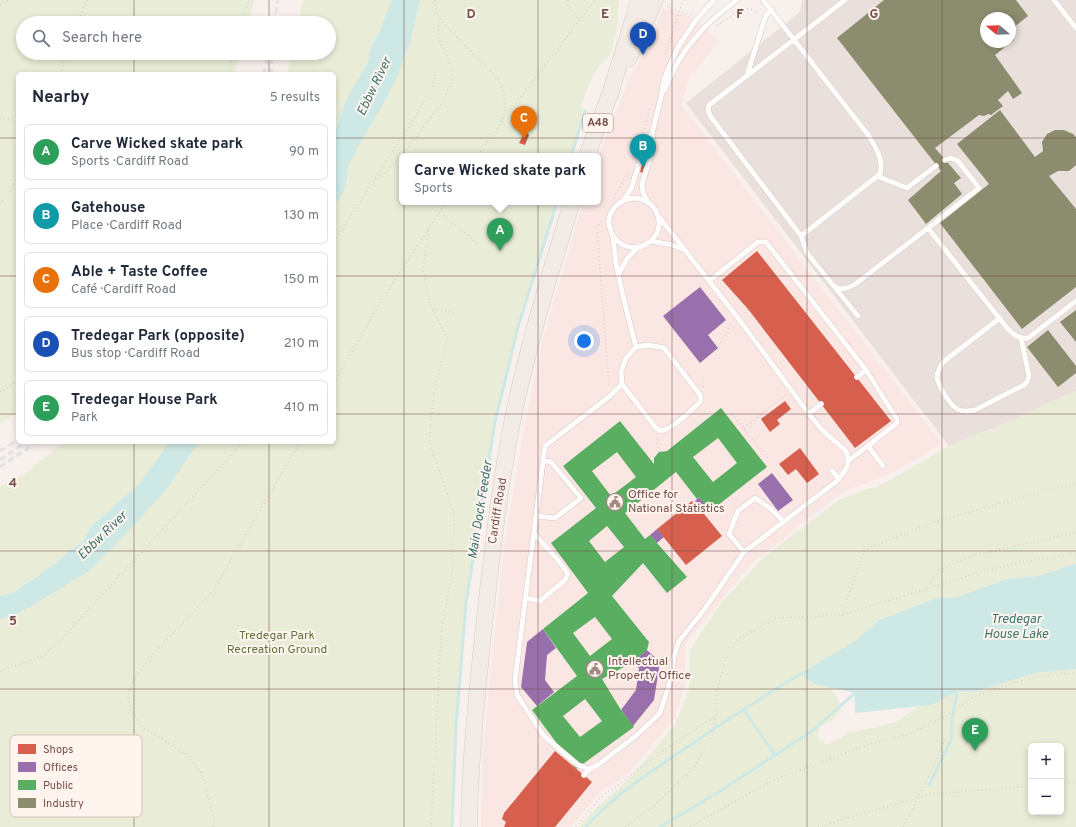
<!DOCTYPE html>
<meta charset="utf-8">
<style>
:root{--surface:#fff;--page:#f6f6f7;--text:#1f2937;--muted:#747a83;--line:#e0e1e3;--accent:#db2777}
body{margin:0;font-family:Overpass,sans-serif;background:var(--page);color:var(--text)}
.controls{position:absolute;right:12px;bottom:12px;display:grid;overflow:hidden;border-radius:6px;box-shadow:0 2px 6px #0003}
.controls button{width:36px;height:36px;display:grid;place-items:center;padding:0;border:0;border-bottom:1px solid var(--line);background:var(--surface);color:var(--text);font:20px sans-serif}
.compass{position:absolute;left:980px;top:12px;width:36px;height:36px;border-radius:50%;background:var(--surface);box-shadow:0 2px 6px #0003;rotate:289deg}
.you{position:absolute;left:584px;top:341px;width:14px;height:14px;margin:-10px;border:3px solid #fff;border-radius:50%;background:#1a73e8;box-shadow:0 0 0 6px #1a73e833}
.badge{display:grid;place-items:center;width:26px;height:26px;border-radius:50%;background:var(--accent);color:#fff;font-size:13px;font-weight:700}
.pin{position:absolute;translate:-50% -33px;filter:drop-shadow(0 1px 2px #0008)}
.pin::after{content:'';position:absolute;top:21px;width:14px;height:12px;background:inherit;clip-path:polygon(0 0,100% 0,50% 100%)}
.popup{position:absolute;left:399px;top:153px;width:202px;height:52px;box-sizing:border-box;display:grid;place-content:center;border-radius:6px;background:var(--surface);filter:drop-shadow(0 1px 3px #0005);font-size:13px;white-space:nowrap;color:var(--muted)}
.popup b{font-size:15px;color:var(--text)}
.popup::after{content:'';position:absolute;left:50%;top:100%;margin-left:-8px;border:8px solid transparent;border-top-color:var(--surface)}
.list{margin:0;padding:0;list-style:none}
h2{display:flex;justify-content:space-between;align-items:center;height:52px;margin:0;padding:0 16px;font-size:17px}
h2 small{font-size:13px;font-weight:400;color:var(--muted)}
.list li{display:grid;grid-template-columns:26px 1fr auto;gap:12px;align-items:center;box-sizing:border-box;height:56px;margin:0 8px 8px;padding:0 8px;border:1px solid var(--line);border-radius:6px}
.list b{display:block;font-size:15px;white-space:nowrap}
.list p{margin:0;font-size:13px;white-space:nowrap;color:var(--muted)}
.list em{font-size:13px;font-style:normal;color:var(--muted)}
.icon{flex:none;width:22px;height:22px;fill:none;stroke:currentColor;stroke-width:2;stroke-linecap:round;stroke-linejoin:round}
.map{position:relative;flex:none;width:1076px;height:827px;overflow:hidden}
.search{position:absolute;background:var(--surface);box-shadow:0 2px 6px #0003;left:16px;top:16px;width:320px;height:44px;display:flex;align-items:center;gap:10px;box-sizing:border-box;padding:0 14px;border-radius:22px;color:var(--muted);font-size:15px}
.panel{position:absolute;background:var(--surface);box-shadow:0 2px 6px #0003;left:16px;top:72px;width:320px;height:372px;border-radius:6px}
.map>svg:first-child{display:block}
</style>
<div class="map">
<svg width="1076" height="827" viewBox="0 0 1076 827">
<rect width="100%" height="100%" fill="#f7f0ec"/>
<!-- commercial -->
<path fill="#fae6e3" d="M663,8L694,18L719,41L690,77L681,105L942,444L890,474L844,491L751,564L685,644V683L675,718L625,777L601,791L571,827H481L483,753L491,667L505,542L525,424L542,343L583,202H598V157L632,73L648,50Z"/>
<!-- industrial -->
<path fill="#e9dfdb" fill-rule="evenodd" d="M802,0H1076V391L999,426L949,446L686,103L800,12ZM986,18H1010V42H986Z"/>
<!-- green -->
<path fill="#e9edd7" fill-rule="evenodd" d="M0,0H254L249,23H23V53H241L234,74H18V412L0,423Z
M303,0H392L379,32L370,49L368,62L346,100L334,135V74H287L291,53H329V23H298Z
M420,0H619L617,27L610,55L599,66L589,84L581,106L585,111L571,156H402V202H557L518,327L495,422L466,603L456,726L452,827H0V619L13,616L30,607L88,572L125,535L167,489L199,442H334V204C347,193 348,177 349,161H351L356,150L381,108L397,77L411,40Z
M1076,391V564L1038,576L1007,579L957,597L937,598L879,620L854,642L824,659L801,674L815,684L830,687L838,698L840,711L832,720L819,727L817,738L827,745L851,732L869,729L896,722L916,708L932,705L957,692L977,691L1036,673L1076,669V827H579L595,809L630,778L675,725L689,689L690,650L721,603L763,558L839,500L866,489L875,488L894,478L949,446L999,426ZM1031,746H1061V812H1031Z
M64,442H170L139,484L124,497L90,528L83,541L38,576L12,593L0,596V487L23,475Z"/>
<!-- water -->
<path fill="#cee9e5" d="M392,0H420L411,40L397,77L381,108L356,150L351,161H349C347,178 348,192 334,204V135L346,100L368,62L370,49L379,32Z
M170,442H199L167,489L125,535L88,572L30,607L13,616L0,619V596L12,593L38,576L83,541L90,528L124,497L139,484Z
M1076,564V669L1036,673L977,691L957,692L932,705L855,713V693L815,684L800,674L824,659L854,642L879,620L937,598L957,597L1007,579L1038,576Z"/>
<!-- shops -->
<path fill="#d6604d" d="M525,132L529,135L525,145L519,143Z
M643,161L647,163L644,173L640,172Z
M757,251L891,421L855,448L748,309L722,280Z
M785,401L791,409L777,420L780,424L770,432L761,419Z
M800,448L819,474L807,483L796,469L788,475L779,464Z
M692,501L698,510L700,509L722,536L686,565L657,529Z
M555,751L592,782L555,827H504L506,822L502,819L504,813Z"/>
<!-- offices -->
<path fill="#9970ab" d="M700,287L726,320L708,335L718,348L700,363L663,316Z
M772,473L793,500L778,511L758,484Z
M699,497L705,504L698,510L693,503Z
M657,529L664,537L657,543L650,535Z
M543,629L556,648L547,655L545,680L554,692L537,706L521,687L527,642Z
M647,650L660,662L654,700L633,726L621,710L636,690L639,668L631,663Z"/>
<!-- public -->
<path fill="#5aae61" fill-rule="evenodd" d="M721,408L767,467L708,513L703,506L705,504L699,497L697,499L676,472L625,513L645,539L650,535L687,577L667,593L643,563L612,596L649,642L647,650L631,663L602,679L621,710L634,727L576,769L532,710L577,676L543,629L588,593L551,543L596,508L563,466L620,421L654,464V458L659,452L667,451ZM718,438L737,463L713,482L693,457ZM617,452L636,477L611,496L592,471ZM607,526L624,547L605,562L589,541ZM595,617L612,639L590,656L573,633ZM585,699L602,721L580,737L563,716Z"/>
<!-- industry -->
<path fill="#8c8c6e" d="M884,0H1016L1028,16L1013,28L1010,25V18H986V42H1010V35L1014,40L995,55L1022,93L1013,99L1008,91L998,100L1003,106L991,115L988,114L984,116L979,115L935,148L961,178L954,183L962,194L926,224L908,200L941,171L837,38Z
M1000,110L1035,157L1043,151L1042,142L1047,134L1055,130H1064L1073,134L1076,137V165L1069,171H1058L1049,176L1076,209V287L1022,329L940,223L989,184L957,144Z
M1076,310V342L1060,322Z
M1048,330L1076,366V373L1058,387L1027,347Z"/>
<g fill="none" stroke-linecap="round" stroke-linejoin="round">
<!-- stream -->
<path stroke="#cee9e5" stroke-width="3" d="M571,156L585,111
M743,709L775,755
M929,785L951,740L952,719L957,692
M452,827L456,726L466,603L495,422L518,327L557,202
M586,827C610,799 641,779 671,758C713,729 756,701 800,674
M660,827L720,791L812,731L855,693"/>
<defs>
<path id="service" d="M763,0L869,136C876,149 884,159 880,174L801,236
M845,0L709,105L708,111L711,117L801,236L807,253L858,316
M1054,0L1076,28
M747,75L766,15L772,10
M664,91C669,81 673,70 679,60C695,35 713,17 737,0
M877,176L907,188L936,166
M623,201L631,189L647,139L652,134
M648,202L643,193L642,184L653,148L652,134L661,97L664,79L678,47L696,20L714,0
M928,228L979,188L958,161L951,158L945,160
M613,236C634,264 673,235 654,208C649,202 641,198 633,198C621,199 611,208 609,219C608,226 611,230 613,237C614,242 614,249 615,255C615,261 617,267 618,273C623,298 630,323 636,347
M651,241L672,245L685,250
M618,275L627,259L637,248
M709,281L758,242H766L866,370L897,419V423L868,446L883,466
M834,286C841,291 847,288 854,285L928,228L1007,328C1014,335 1018,339 1028,338L1076,301
M1000,318L943,362C941,367 937,371 937,377C938,386 951,407 959,410C965,412 969,411 975,410L1024,385L1027,382L1029,376L1021,338
M648,345L664,348L701,396L700,402C690,411 674,428 661,431L656,428L622,384L621,372L626,358L636,347Z
M857,377L866,370
M622,384L610,396L545,446L515,680L517,695L544,736L578,765L590,769L599,764L637,735L660,713L670,682L674,656L679,641L704,610L744,552L837,481C846,470 851,466 846,451L822,430L809,414L738,318L656,213
M809,414L821,404
M849,460L868,446
M832,471L839,479
M536,516L555,518L581,498L551,462L543,460
M744,552L729,534L738,511L755,498L770,508L783,521
M526,598L540,601L565,580L568,574C559,559 545,547 534,533
M584,775L590,769"/>
<path id="primary" d="M629,58L655,0
M587,156L611,91L639,0
M469,827C470,760 477,693 484,626C492,553 500,480 515,408C530,339 551,270 572,202"/>
</defs>
<!-- service casing -->
<use href="#service" stroke="#d6ccc9" stroke-width="6"/>
<!-- primary casing -->
<use href="#primary" stroke="#d9ccca" stroke-width="17"/>
<!-- path -->
<path stroke="#dad0cf" stroke-width="1.5" stroke-dasharray="1 3" stroke-linecap="butt" d="M435,0L436,12L439,17L447,27L499,80L504,95L505,115L500,125L477,156
M568,0V5L580,21
M0,5L10,0
M667,6H670L669,9L692,15
M77,23L87,0
M243,23L249,0
M717,26L742,8L751,9L756,13L761,9
M666,54L683,0
M60,74L67,53
M228,74L234,53
M505,115L513,107L595,0
M0,117L18,121
M502,121L511,133
M643,133L650,108
M375,179L382,177L406,150L441,104L451,84V69L446,53L438,38L439,17
M614,198L629,170
M0,204L10,192L18,176
M440,212L478,244
M601,221L597,228L609,386
M429,227L423,269L429,302L447,338L434,393L429,441L454,514L453,566L441,635L431,827
M334,242L424,103L433,87L436,73
M433,309L457,313
M744,313L748,309
M717,350L732,322
M703,378V387
M334,383L381,301L446,202
M0,392L18,380
M732,414L768,458
M744,428L787,394
M659,452L657,441L660,438
M925,590L939,570L968,557L1076,532
M842,615L864,550L934,522L1043,491L1076,484
M0,671L43,656L59,642L243,442
M1061,784L1076,782
M213,827L214,818L202,774L188,756L140,725L131,710L128,698L129,689L136,676L157,650L213,591L300,442
M576,827L599,799L666,749L714,717
M625,827L653,807L694,767L714,732L717,691L725,660L738,639L776,618L842,615L971,575L1021,562L1076,553
M690,827L773,780L873,743L910,734L948,715L973,697L1016,682L1041,676L1076,673
M818,827L837,821L932,794L1031,786
M903,827L932,769L945,739"/>
<!-- service -->
<use href="#service" stroke="#fefdfc" stroke-width="5"/>
<!-- primary -->
<use href="#primary" stroke="#f2ebe6" stroke-width="16"/>
<!-- rail -->
<path stroke="#e4e2e5" stroke-width="3" stroke-dasharray="6 4" stroke-linecap="butt" d="M274,23L278,0
M264,74L268,53
M271,74L272,57
M0,451L18,440
M0,460L26,442
M0,467L37,442"/>
</g>
<!-- grid -->
<path fill="none" stroke="#77504c" stroke-width="1" stroke-opacity="0.55" d="M134,0V23M269,0V23M404,0V827M538,0V827M672,0V827M807,0V827M942,0V827M134,53V74M269,53V74M0,138H18M334,138H1076M0,276H18M334,276H1076M0,414H18M334,414H1076M134,442V827M269,442V827M0,551H1076M0,689H1076"/>
<!-- icons -->
<defs>
<symbol id="civic-ring" viewBox="-11 -11 22 22"><circle r="9.5" fill="#fff4ee" stroke="#a48884" stroke-width="1.5"/><path d="M-.6-6.5H3V-4.5H.6V-3L4-1V1h2V6H-6V1h2V-1L-.6-3ZM-1.2 2.5V6h2.4V2.5Z" fill="#a48884"/></symbol>
</defs>
<g fill-rule="evenodd">
<use href="#civic-ring" x="605" y="492" width="20" height="20"/>
<use href="#civic-ring" x="585" y="659" width="20" height="20"/>
</g>
<g text-anchor="middle" dominant-baseline="central" stroke-width="4" stroke-linejoin="round" paint-order="stroke">
<!-- shield labels -->
<rect fill="#fff4ee" stroke="#a0817d" stroke-width="1" x="583" y="114" width="30" height="18" rx="3"/>
<g font-size="11" font-weight="bold" fill="#77504c">
<text x="598" y="123">A48</text>
</g>
<!-- poi labels -->
<g font-size="12" fill="#77504c" stroke="#fff4ee" text-anchor="start">
<text x="628" y="495">Office for<tspan x="628" dy="14">National Statistics</tspan></text>
<text x="608" y="662">Intellectual<tspan x="608" dy="14">Property Office</tspan></text>
</g>
<!-- street labels -->
<g font-size="12" fill="#77504c" stroke="#fff4ee">
<text transform="translate(498 511) rotate(-81)">Cardiff Road</text>
</g>
<!-- park labels -->
<g font-size="12" fill="#5e7641" stroke="#fff4ee">
<text x="277" y="636">Tredegar Park<tspan x="277" dy="14">Recreation Ground</tspan></text>
</g>
<!-- water labels -->
<g font-size="13" font-style="italic" fill="#3c7470" stroke="#fff4ee">
<text transform="translate(375 87) rotate(-64)">Ebbw River</text>
<text transform="translate(481 510) rotate(-81)">Main Dock Feeder</text>
<text transform="translate(103 536) rotate(-44)">Ebbw River</text>
<text x="1016" y="620">Tredegar<tspan x="1016" dy="15">House Lake</tspan></text>
</g>
</g>
<!-- legend -->
<rect x="10" y="735" width="132" height="82" rx="6" fill="#fff4ee" stroke="#d6c3bd" stroke-width="1"/>
<rect x="18" y="744" width="18" height="10" fill="#d6604d"/>
<rect x="18" y="762" width="18" height="10" fill="#9970ab"/>
<rect x="18" y="780" width="18" height="10" fill="#5aae61"/>
<rect x="18" y="798" width="18" height="10" fill="#8c8c6e"/>
<g font-size="11" fill="#77504c">
<text x="43" y="753">Shops</text>
<text x="43" y="771">Offices</text>
<text x="43" y="789">Public</text>
<text x="43" y="807">Industry</text>
</g>
<g font-size="13" text-anchor="middle" font-weight="bold" fill="#77504c" stroke="#fff4ee" stroke-width="4" stroke-linejoin="round" paint-order="stroke">
<text x="471" y="18">D</text>
<text x="605" y="18">E</text>
<text x="740" y="18">F</text>
<text x="874" y="18">G</text>
<text x="13" y="487">4</text>
<text x="13" y="625">5</text>
</g>
</svg>
<div class="controls">
<button>+</button>
<button>−</button>
</div>
<svg class="compass" viewBox="-18 -18 36 36"><path d="M0-13l5 13h-10z" fill="#e53935"/><path d="M0 13l5-13h-10z" fill="#747a83"/></svg>
<div class="you"></div>
<div class="pin badge" style="left:500px;top:251px;background:#2e9e5b">A</div>
<div class="popup"><b>Carve Wicked skate park</b>Sports</div>
<div class="pin badge" style="left:643px;top:167px;background:#0f9aa8">B</div>
<div class="pin badge" style="left:524px;top:139px;background:#e8710a">C</div>
<div class="pin badge" style="left:643px;top:55px;background:#1a4fb4">D</div>
<div class="pin badge" style="left:975px;top:751px;background:#2e9e5b">E</div>
<div class="search"><svg class="icon" aria-label="search" viewBox="0 0 24 24"><circle cx="10" cy="10" r="6"/><path d="M15 15l6 6"/></svg>Search here</div>
<section class="panel">
<h2>Nearby<small>5 results</small></h2>
<ul class="list">
<li><span class="badge" style="background:#2e9e5b">A</span><div><b>Carve Wicked skate park</b><p>Sports · Cardiff Road</p></div><em>90 m</em></li>
<li><span class="badge" style="background:#0f9aa8">B</span><div><b>Gatehouse</b><p>Place · Cardiff Road</p></div><em>130 m</em></li>
<li><span class="badge" style="background:#e8710a">C</span><div><b>Able + Taste Coffee</b><p>Café · Cardiff Road</p></div><em>150 m</em></li>
<li><span class="badge" style="background:#1a4fb4">D</span><div><b>Tredegar Park (opposite)</b><p>Bus stop · Cardiff Road</p></div><em>210 m</em></li>
<li><span class="badge" style="background:#2e9e5b">E</span><div><b>Tredegar House Park</b><p>Park</p></div><em>410 m</em></li>
</ul>
</section>
</div>
